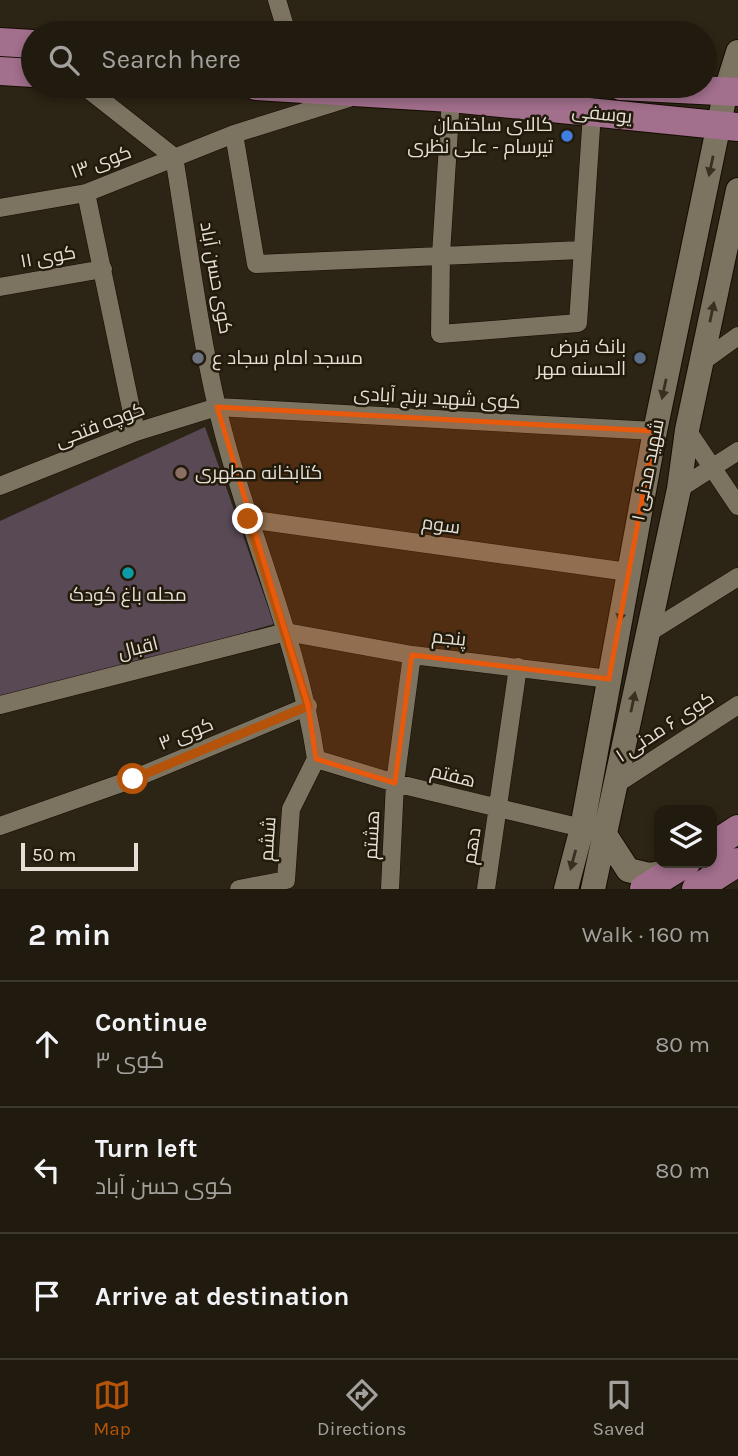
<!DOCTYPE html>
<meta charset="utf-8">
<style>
:root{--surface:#211b0f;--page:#292418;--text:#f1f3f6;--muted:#a2a19e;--line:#3e392f;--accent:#b45309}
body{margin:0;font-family:Karla,Cairo,sans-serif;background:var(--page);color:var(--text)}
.controls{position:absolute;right:21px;bottom:21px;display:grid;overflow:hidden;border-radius:14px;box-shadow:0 4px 10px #0003}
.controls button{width:63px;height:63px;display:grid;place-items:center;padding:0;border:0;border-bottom:2px solid var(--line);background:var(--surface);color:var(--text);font:35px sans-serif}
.scale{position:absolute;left:21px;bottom:18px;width:117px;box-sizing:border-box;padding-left:7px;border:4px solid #e5e0d6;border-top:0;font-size:19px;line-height:24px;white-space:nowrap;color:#e5e0d6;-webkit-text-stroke:5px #221a0b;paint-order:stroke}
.stop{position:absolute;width:21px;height:21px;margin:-16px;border:5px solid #b45309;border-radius:50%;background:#fff}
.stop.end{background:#b45309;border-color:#fff;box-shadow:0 2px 7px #0008}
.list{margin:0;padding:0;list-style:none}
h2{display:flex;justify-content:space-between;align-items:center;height:91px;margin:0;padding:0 28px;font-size:30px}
h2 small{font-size:23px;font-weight:400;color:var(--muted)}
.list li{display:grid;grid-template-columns:46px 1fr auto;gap:21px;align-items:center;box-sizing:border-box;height:126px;padding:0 28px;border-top:2px solid var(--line)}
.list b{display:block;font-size:26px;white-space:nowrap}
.list p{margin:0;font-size:23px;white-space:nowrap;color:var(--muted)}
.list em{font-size:23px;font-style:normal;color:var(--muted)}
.icon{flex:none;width:38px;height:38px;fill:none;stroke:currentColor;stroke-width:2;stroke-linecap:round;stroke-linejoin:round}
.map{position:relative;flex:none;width:738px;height:889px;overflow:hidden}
.search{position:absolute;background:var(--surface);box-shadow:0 4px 10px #0003;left:21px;right:21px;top:21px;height:77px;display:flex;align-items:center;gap:18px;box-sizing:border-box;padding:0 24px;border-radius:38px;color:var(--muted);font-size:26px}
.sheet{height:469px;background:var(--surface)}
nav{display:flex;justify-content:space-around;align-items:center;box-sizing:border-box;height:98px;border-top:2px solid var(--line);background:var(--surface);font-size:19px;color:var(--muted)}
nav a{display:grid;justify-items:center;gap:4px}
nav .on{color:var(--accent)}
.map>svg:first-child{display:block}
</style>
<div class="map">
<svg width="738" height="889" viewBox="0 0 738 889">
<rect width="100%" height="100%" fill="#2c2414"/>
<!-- building -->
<path fill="#594955" d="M205,427L274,624L0,704V521Z"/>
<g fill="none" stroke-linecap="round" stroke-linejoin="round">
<defs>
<path id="minor" d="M277,0L287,33
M84,86L174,157C188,240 198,325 217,407C245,526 298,638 316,759
M451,98L441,254L440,334L578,323L592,113
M234,134L256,264L581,250
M86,193L136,432
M0,208L86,193L234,134L349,98
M0,287L103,269
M702,362L738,336
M687,430L738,506
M0,486L136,432L217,407L655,431
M679,489L738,451
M248,519L628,572
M648,633L738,577
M0,705L286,632L412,655L609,679
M316,759L395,783L582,828
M615,785L738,705
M0,826L133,779L308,706
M239,889L286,880L291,809L316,759
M390,889L395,783L412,655
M486,889L518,667"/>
<path id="secondary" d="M604,833L628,870L649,875L672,871
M566,889L582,828L655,431L726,90L738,52
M593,889L679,489L687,430L738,190"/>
<path id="primary" d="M0,42L33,44
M0,71L33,73
M256,86L451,98L738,127
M621,86L738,92
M712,846L738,829
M644,889L686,863
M696,889L738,862"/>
</defs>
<!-- minor casing -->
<use href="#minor" stroke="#140d02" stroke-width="19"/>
<!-- secondary casing -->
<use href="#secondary" stroke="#140d02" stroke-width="26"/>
<!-- primary casing -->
<use href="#primary" stroke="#140d02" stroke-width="30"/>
<!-- minor -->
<use href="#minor" stroke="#7c7361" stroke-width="18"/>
<!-- secondary -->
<use href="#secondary" stroke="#7c7361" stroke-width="24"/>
<!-- primary -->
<use href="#primary" stroke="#a26f8c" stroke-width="28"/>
</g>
<!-- one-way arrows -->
<defs><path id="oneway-solid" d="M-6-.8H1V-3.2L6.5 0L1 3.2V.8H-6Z" transform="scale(1.75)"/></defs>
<g fill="#383020">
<use href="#oneway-solid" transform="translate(711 166) rotate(102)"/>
<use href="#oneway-solid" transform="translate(712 312) rotate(-78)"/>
<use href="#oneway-solid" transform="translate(664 389) rotate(102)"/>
<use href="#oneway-solid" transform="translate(621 612) rotate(100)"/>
<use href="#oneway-solid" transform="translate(633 702) rotate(-78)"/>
<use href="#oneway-solid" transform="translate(573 860) rotate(105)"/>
</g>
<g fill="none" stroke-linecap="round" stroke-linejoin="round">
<!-- route -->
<path stroke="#b45309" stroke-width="9" d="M133,779L308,706L248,519"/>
</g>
<!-- marked area -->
<path fill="#e8590c" fill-opacity="0.2" stroke="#e8590c" stroke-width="5" stroke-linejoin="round" d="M217,407L655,431L609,679L412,655L395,783L316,759L308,706Z"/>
<!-- markers -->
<circle fill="#3f7fe0" stroke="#221a0b" stroke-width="2.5" cx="567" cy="136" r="7"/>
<circle fill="#6b7280" stroke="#221a0b" stroke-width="2.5" cx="198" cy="358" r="7"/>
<circle fill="#5c6f8a" stroke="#221a0b" stroke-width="2.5" cx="640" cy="358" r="7"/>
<circle fill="#8d6e63" stroke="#221a0b" stroke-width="2.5" cx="181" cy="473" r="7"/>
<circle fill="#0f9aa8" stroke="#221a0b" stroke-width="2.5" cx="128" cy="573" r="7"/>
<g text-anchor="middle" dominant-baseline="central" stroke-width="5" stroke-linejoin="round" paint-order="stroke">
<!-- street labels -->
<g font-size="19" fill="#e5e0d6" stroke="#221a0b">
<text transform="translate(602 114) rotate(6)">یوسفی</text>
<text transform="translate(101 162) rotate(-20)">کوی ۱۳</text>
<text transform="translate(48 257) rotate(-10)">کوی ۱۱</text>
<text transform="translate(216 278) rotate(80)">کوی حسن آباد</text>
<text transform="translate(437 398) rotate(3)">کوی شهید برنج آبادی</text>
<text transform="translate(100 425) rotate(-21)">کوچه فتحی</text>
<text transform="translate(648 470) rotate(-79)">شهید مدنی ۱</text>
<text transform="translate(441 525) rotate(8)">سوم</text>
<text transform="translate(449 638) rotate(6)">پنجم</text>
<text transform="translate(138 648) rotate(-14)">اقبال</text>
<text transform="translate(665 727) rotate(-33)">کوی ۶ مدنی ۱</text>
<text transform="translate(186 734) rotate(-22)">کوی ۳</text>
<text transform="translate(453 776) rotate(14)">هفتم</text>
<text transform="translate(372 835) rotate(-87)">هشتم</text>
<text transform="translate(268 839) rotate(-86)">ششم</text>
<text transform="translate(472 846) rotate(-81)">دهم</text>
</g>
<!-- poi labels -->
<g font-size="19" fill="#e5e0d6" stroke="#221a0b" text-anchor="end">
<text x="553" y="125">کالای ساختمان<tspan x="553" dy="22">تیرسام - علی نظری</tspan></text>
<text x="626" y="347">بانک قرض<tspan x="626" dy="22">الحسنه مهر</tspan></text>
<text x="212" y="358" text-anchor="start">مسجد امام سجاد ع</text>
<text x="195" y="473" text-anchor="start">کتابخانه مطهری</text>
<text x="128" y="595" text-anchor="middle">محله باغ کودک</text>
</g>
</g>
</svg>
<div class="controls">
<button><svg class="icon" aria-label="layers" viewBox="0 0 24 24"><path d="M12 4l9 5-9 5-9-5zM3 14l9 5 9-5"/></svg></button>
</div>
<div class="scale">50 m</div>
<div class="stop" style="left:133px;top:779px"></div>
<div class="stop end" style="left:248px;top:519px"></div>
<div class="search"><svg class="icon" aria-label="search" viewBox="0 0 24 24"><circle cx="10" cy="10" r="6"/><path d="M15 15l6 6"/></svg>Search here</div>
</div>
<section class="sheet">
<h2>2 min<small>Walk · 160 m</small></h2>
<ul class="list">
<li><svg class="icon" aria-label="ahead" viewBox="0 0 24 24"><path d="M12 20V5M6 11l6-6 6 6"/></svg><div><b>Continue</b><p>کوی ۳</p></div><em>80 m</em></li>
<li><svg class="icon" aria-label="left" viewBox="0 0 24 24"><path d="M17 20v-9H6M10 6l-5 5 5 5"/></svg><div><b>Turn left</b><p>کوی حسن آباد</p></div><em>80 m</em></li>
<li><svg class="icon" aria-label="arrive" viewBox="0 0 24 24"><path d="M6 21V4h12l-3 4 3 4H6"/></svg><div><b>Arrive at destination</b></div></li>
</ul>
</section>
<nav>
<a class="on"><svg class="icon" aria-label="map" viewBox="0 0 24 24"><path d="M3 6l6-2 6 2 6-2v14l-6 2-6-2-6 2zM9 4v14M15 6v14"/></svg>Map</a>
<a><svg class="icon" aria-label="directions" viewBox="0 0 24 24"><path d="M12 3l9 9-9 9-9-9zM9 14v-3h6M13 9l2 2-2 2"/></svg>Directions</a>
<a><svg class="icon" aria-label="saved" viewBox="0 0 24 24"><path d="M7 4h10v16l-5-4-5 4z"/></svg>Saved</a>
</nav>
